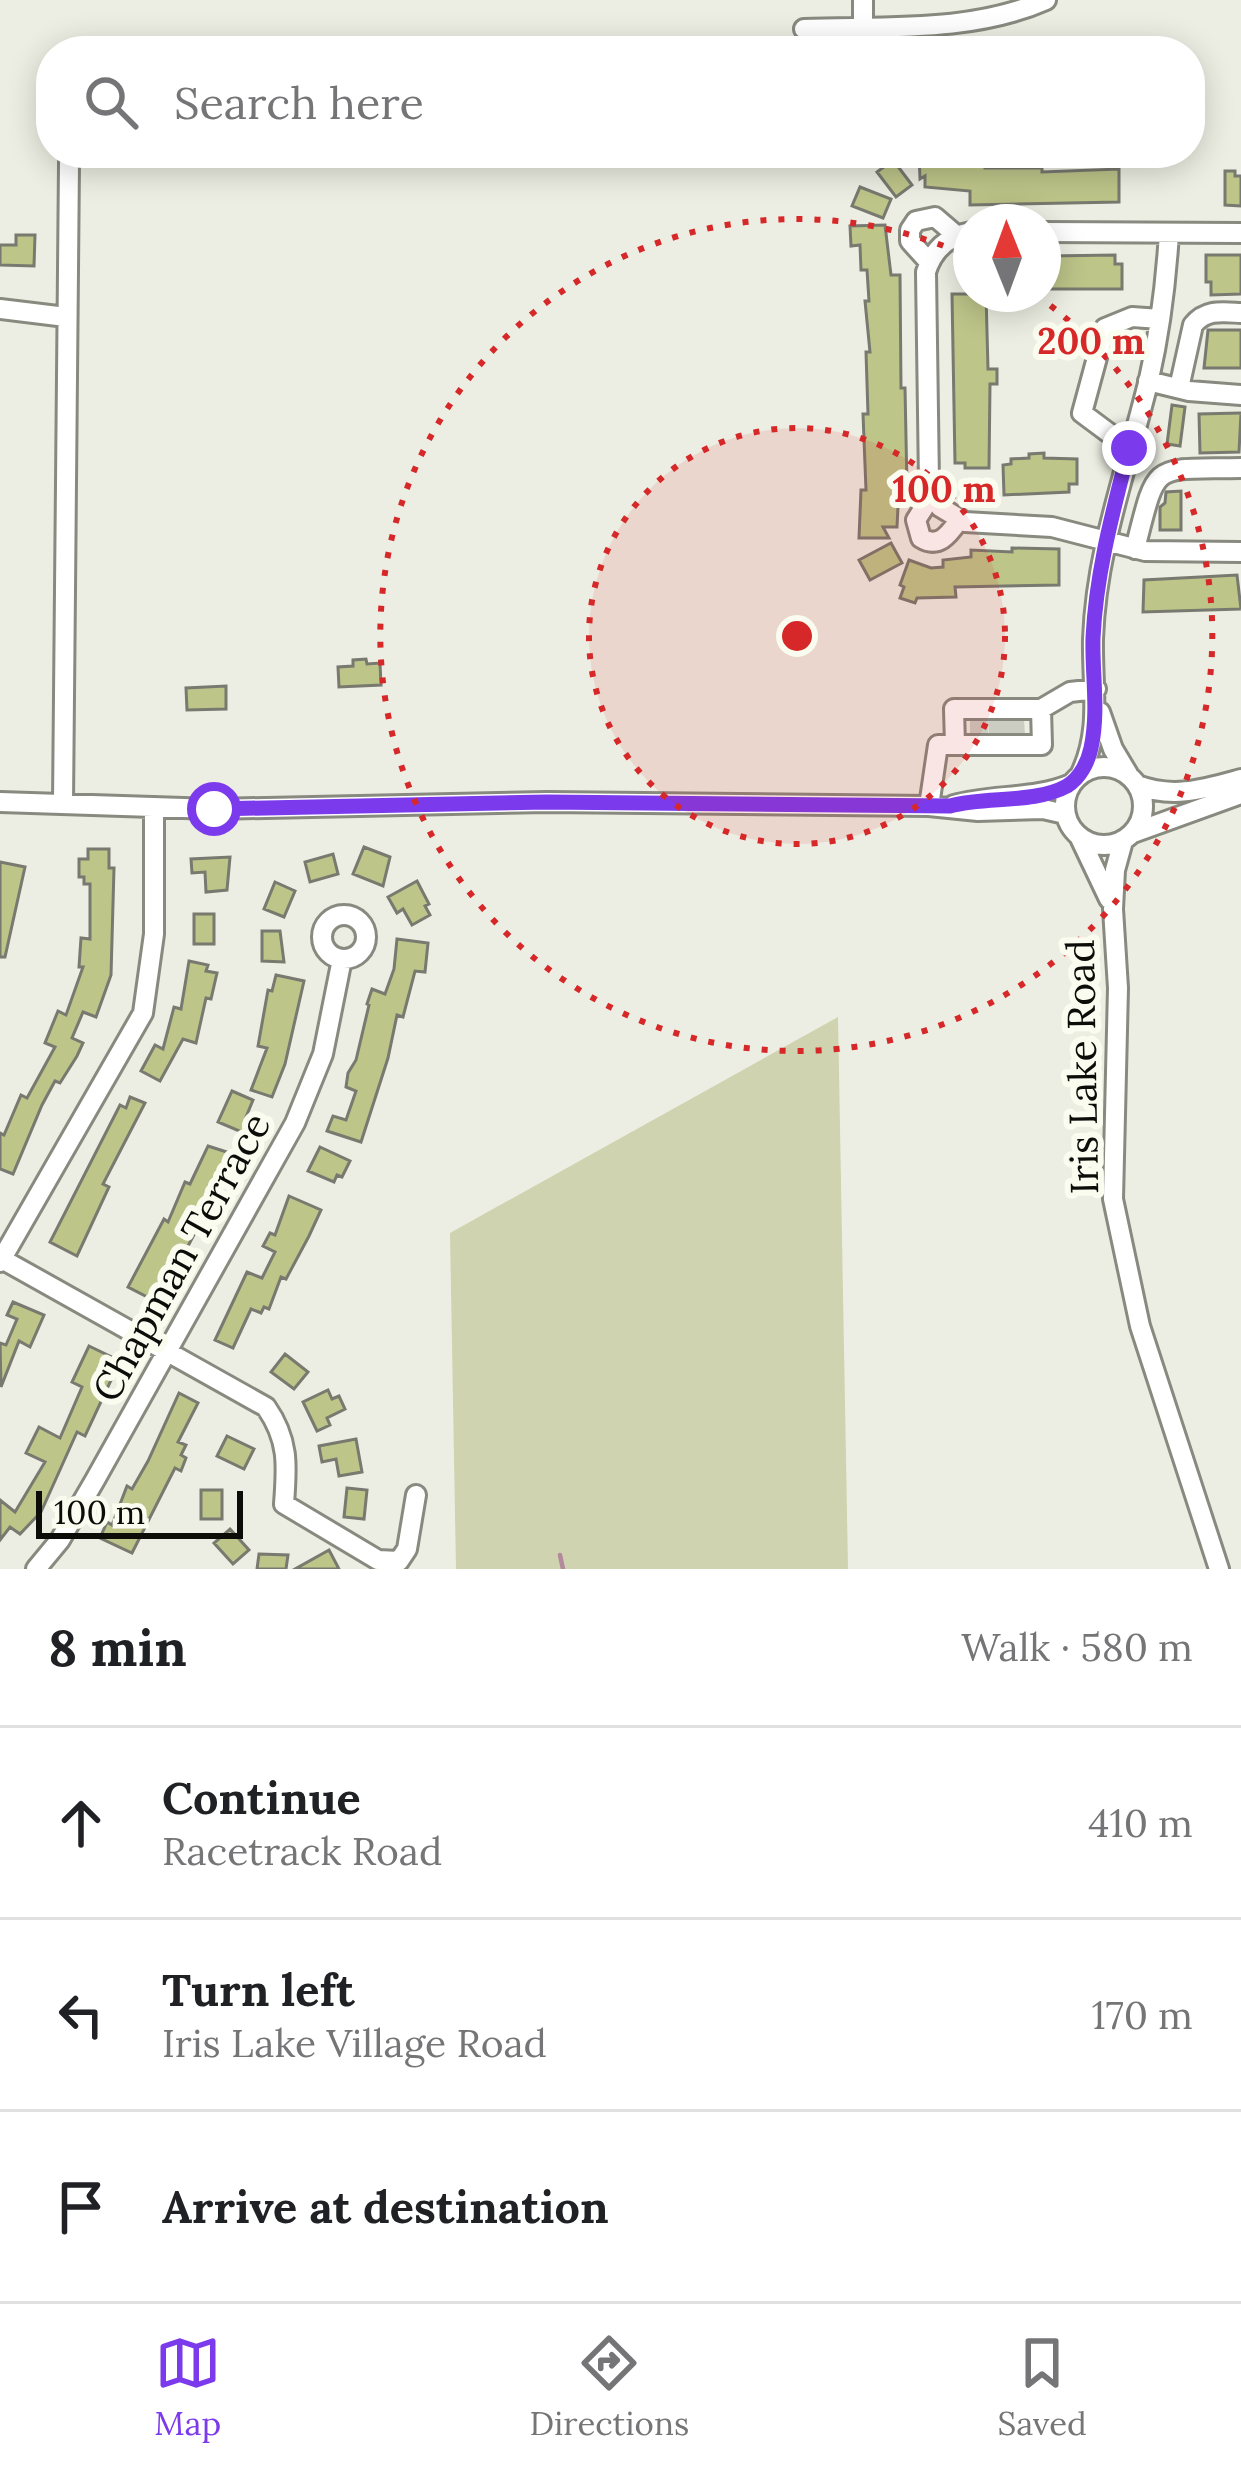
<!DOCTYPE html>
<meta charset="utf-8">
<style>
:root{--surface:#fff;--page:#f2f2f2;--text:#202124;--muted:#757577;--line:#e0e0e0;--accent:#7c3aed}
body{margin:0;font-family:Lora,serif;background:var(--page);color:var(--text)}
.compass{position:absolute;left:953px;top:204px;width:108px;height:108px;border-radius:50%;background:var(--surface);box-shadow:0 6px 30px #0003;rotate:359deg}
.scale{position:absolute;left:36px;bottom:30px;width:207px;box-sizing:border-box;padding-left:12px;border:6px solid #0c0c09;border-top:0;font-size:33px;line-height:42px;white-space:nowrap;color:#0c0c09;-webkit-text-stroke:9px #fafcf0;paint-order:stroke}
.stop{position:absolute;width:36px;height:36px;margin:-27px;border:9px solid #7c3aed;border-radius:50%;background:#fff}
.stop.end{background:#7c3aed;border-color:#fff;box-shadow:0 3px 12px #0008}
.list{margin:0;padding:0;list-style:none}
h2{display:flex;justify-content:space-between;align-items:center;height:156px;margin:0;padding:0 48px;font-size:51px}
h2 small{font-size:39px;font-weight:400;color:var(--muted)}
.list li{display:grid;grid-template-columns:78px 1fr auto;gap:36px;align-items:center;box-sizing:border-box;height:192px;padding:0 48px;border-top:3px solid var(--line)}
.list b{display:block;font-size:45px;white-space:nowrap}
.list p{margin:0;font-size:39px;white-space:nowrap;color:var(--muted)}
.list em{font-size:39px;font-style:normal;color:var(--muted)}
.icon{flex:none;width:66px;height:66px;fill:none;stroke:currentColor;stroke-width:2;stroke-linecap:round;stroke-linejoin:round}
.map{position:relative;flex:none;width:1241px;height:1569px;overflow:hidden}
.search{position:absolute;background:var(--surface);box-shadow:0 6px 30px #0003;left:36px;right:36px;top:36px;height:132px;display:flex;align-items:center;gap:30px;box-sizing:border-box;padding:0 42px;border-radius:48px;color:var(--muted);font-size:45px}
.sheet{height:732px;background:var(--surface)}
nav{display:flex;justify-content:space-around;align-items:center;box-sizing:border-box;height:168px;border-top:3px solid var(--line);background:var(--surface);font-size:33px;color:var(--muted)}
nav a{display:grid;justify-items:center;gap:6px}
nav .on{color:var(--accent)}
.map>svg:first-child{display:block}
</style>
<div class="map">
<svg width="1241" height="1569" viewBox="0 0 1241 1569">
<rect width="100%" height="100%" fill="#edeee3"/>
<!-- green -->
<path fill="#cfd3af" d="M838,1017L848,1569H456L450,1233Z"/>
<g fill="none" stroke-linecap="round" stroke-linejoin="round">
<!-- stream -->
<path stroke="#b3899e" stroke-width="4.5" d="M560,1555L563,1569"/>
</g>
<!-- building -->
<path fill="#bec589" stroke="#78796f" stroke-width="3" d="M940,153V158L985,163V168H1042V172L1119,169V202L970,205V191L925,187V176L920,179L919,154Z
M893,160L912,185L896,197L877,172Z
M1225,171H1235V176H1241V206L1225,205Z
M860,187L891,199L883,218L852,206Z
M885,225L891,275H900L901,388H905L907,487H899L897,527H883L889,538H859L861,490H866L863,414H868L866,352H870L865,301H869L867,270H861L860,245L851,246L850,226Z
M16,235H35L34,266L0,265V245H16Z
M1115,255V264H1122V289H1043V265H1049L1048,256Z
M1206,255H1241V294L1211,295V282H1206Z
M952,294H986L988,369H997V384H990L989,468H965V463H955Z
M1208,330H1241V368H1204Z
M1172,405L1185,407L1180,446L1167,444Z
M1241,413L1239,452L1200,453L1199,414Z
M1044,453V458L1077,459V484H1069V492L1004,495L1003,465L1011,464V459L1029,458V454Z
M1181,491V530H1160V507L1165,503L1166,492Z
M891,543L902,563L870,580L859,560Z
M1012,548L1059,549V585L955,587L956,597L917,598L915,603L900,598L904,587L900,585L909,560L931,568L943,567V560L971,557V550L1012,552Z
M1237,575L1241,609L1143,612L1144,580Z
M366,659L367,664L380,663L381,685L339,687L338,667L353,666V660Z
M226,686V709L187,710L186,688Z
M364,847L390,857L383,886L353,874Z
M88,849H109V868H114L111,975L96,1017L83,1012L72,1038L83,1043L77,1056L60,1083L55,1081L42,1105L13,1174L0,1169V1133L4,1135L21,1095L27,1098L55,1047L45,1043L58,1011L66,1015L83,967H79L81,938L90,939V884H84V877H79V859H88Z
M333,854L338,874L310,882L305,862Z
M230,857L227,890L206,892L205,872L192,873L191,859Z
M0,862L25,867L5,957H0Z
M417,881L429,904L425,906L430,915L412,925L403,909L397,913L388,897Z
M275,882L295,891L284,917L264,909Z
M194,914H214V944H194Z
M262,931H280L284,962L262,961Z
M397,939L428,943L425,972L415,971L403,1017L397,1015L388,1058L361,1142L327,1131L333,1116L346,1120L356,1091L346,1087L348,1073L356,1060L369,1005L367,1004L372,989L385,994L394,969Z
M189,961L208,965L206,971L217,973L211,999L206,998L196,1043L183,1039L160,1081L141,1071L155,1045L163,1049L174,1007L181,1009Z
M276,975L304,981L285,1064L272,1097L251,1090L267,1048L258,1046L268,990L272,991Z
M232,1091L253,1100L246,1117L257,1123L251,1136L218,1122Z
M130,1097L145,1103L103,1184L109,1187L77,1256L50,1242L120,1105L126,1108Z
M208,1146L236,1155L187,1248L183,1246L157,1302L128,1287L164,1219L168,1222L185,1182L190,1184Z
M320,1147L350,1161L342,1177L337,1175L334,1182L308,1171Z
M289,1196L321,1210L309,1236L286,1279L281,1277L269,1309L264,1307L261,1313L251,1309L233,1348L215,1340L247,1272L262,1278L275,1252L263,1246L270,1233L275,1235Z
M13,1302L44,1315L30,1347L19,1341L1,1387L0,1343L6,1345L17,1319L7,1315Z
M89,1346L120,1361L85,1436L77,1432L41,1512L20,1534L10,1527L0,1540V1500L15,1512L45,1462L26,1453L39,1427L60,1438L82,1387L72,1382Z
M285,1354L308,1372L294,1389L271,1372Z
M328,1390L332,1399L339,1396L345,1409L327,1418L330,1425L317,1431L303,1402Z
M179,1393L198,1403L178,1442L186,1445L181,1455L186,1458L181,1471L175,1468L132,1553L100,1538L107,1522L112,1525L127,1486L132,1489L148,1461Z
M227,1436L254,1449L244,1469L217,1456Z
M356,1439L362,1472L339,1476L336,1459L322,1462L319,1446Z
M347,1488L367,1490L364,1519L344,1517Z
M201,1490H222V1519H201Z
M230,1529L249,1550L233,1564L214,1543Z
M329,1550L339,1569H295Z
M259,1554L288,1555L286,1569H257Z"/>
<g fill="none" stroke-linecap="round" stroke-linejoin="round">
<!-- minor-tunnel -->
<path stroke="#cbccc2" stroke-width="18" stroke-dasharray="18 9" stroke-linecap="butt" d="M979,718V736
M997,719L998,736
M1015,719L1016,736"/>
<defs>
<path id="minor" d="M863,0V27
M804,29C884,26 971,33 1046,0
M971,232C948,236 933,249 926,272L929,483L940,507L965,522L1052,527L1145,551L1241,552
M1043,232L1241,233
M929,262L910,241V230L916,221L935,217L956,235
M0,309L66,317
M1148,381L1189,391L1241,395
M1179,388L1193,325C1206,309 1222,312 1241,313
M1129,448L1082,413L1105,328L1132,317L1160,319
M932,495L916,520L921,538C939,549 949,534 959,520
M1135,549C1158,459 1150,470 1241,468
M1100,712L1113,749L1128,774
M955,745H1042L1041,709
M1065 806a39 39 0 1 1 78 0a39 39 0 1 1-78 0Z
M1080,775C1102,731 1092,687 1093,639C1096,549 1128,466 1149,379C1160,331 1166,282 1169,233
M1137,785C1173,799 1204,789 1241,779
M0,802L214,809L547,802L929,806L978,811L1043,809L1065,814
M63,803L69,163
M954,805C993,794 1033,800 1071,784
M929,806L938,745H955L954,709H1041L1070,692L1096,689
M1133,833L1241,794
M1080,838L1109,899
M1123,841L1115,870L1113,909L1118,988L1113,1199L1140,1326L1219,1569
M322 937a22 22 0 1 1 44 0a22 22 0 1 1-44 0Z
M0,1258L266,1407C289,1440 287,1465 284,1504L378,1560L399,1561L407,1549L416,1495
M0,1262L143,1013L154,934V807
M36,1569L60,1540L95,1480L295,1123L323,1054L342,959"/>
</defs>
<!-- minor casing -->
<use href="#minor" stroke="#88897f" stroke-width="24"/>
<!-- minor -->
<use href="#minor" stroke="#fff" stroke-width="18"/>
</g>
<g fill="none" stroke-linecap="round" stroke-linejoin="round">
<!-- route -->
<path stroke="#7c3aed" stroke-width="15" d="M214,809L547,802L950,806C986,796 1034,804 1067,786C1080,778 1088,762 1091,748C1099,711 1092,675 1093,638C1096,573 1113,511 1129,448"/>
</g>
<!-- distance rings -->
<circle cx="797" cy="636" r="208" fill="#d62828" fill-opacity=".12"/>
<g fill="none" stroke="#d62828" stroke-width="6" stroke-dasharray="6 12">
<circle cx="797" cy="636" r="208"/>
<path d="M1036 295A416 416 0 1 1 970 257"/>
</g>
<g text-anchor="middle" dominant-baseline="central" stroke-width="12" stroke-linejoin="round" paint-order="stroke">
<!-- street labels -->
<g font-size="39" fill="#0c0c09" stroke="#fafcf0">
<text transform="translate(1082 1067) rotate(-91)">Iris Lake Road</text>
<text transform="translate(181 1257) rotate(-61)">Chapman Terrace</text>
</g>
</g>
<circle cx="797" cy="636" r="18" fill="#d62828" stroke="#fafcf0" stroke-width="6"/>
<g font-size="36" text-anchor="middle" font-weight="bold" fill="#d62828" stroke="#fafcf0" stroke-width="12" stroke-linejoin="round" paint-order="stroke">
<text x="1091" y="354">200 m</text>
<text x="944" y="502">100 m</text>
</g>
</svg>
<svg class="compass" viewBox="-18 -18 36 36"><path d="M0-13l5 13h-10z" fill="#e53935"/><path d="M0 13l5-13h-10z" fill="#757577"/></svg>
<div class="scale">100 m</div>
<div class="stop" style="left:214px;top:809px"></div>
<div class="stop end" style="left:1129px;top:448px"></div>
<div class="search"><svg class="icon" aria-label="search" viewBox="0 0 24 24"><circle cx="10" cy="10" r="6"/><path d="M15 15l6 6"/></svg>Search here</div>
</div>
<section class="sheet">
<h2>8 min<small>Walk · 580 m</small></h2>
<ul class="list">
<li><svg class="icon" aria-label="ahead" viewBox="0 0 24 24"><path d="M12 20V5M6 11l6-6 6 6"/></svg><div><b>Continue</b><p>Racetrack Road</p></div><em>410 m</em></li>
<li><svg class="icon" aria-label="left" viewBox="0 0 24 24"><path d="M17 20v-9H6M10 6l-5 5 5 5"/></svg><div><b>Turn left</b><p>Iris Lake Village Road</p></div><em>170 m</em></li>
<li><svg class="icon" aria-label="arrive" viewBox="0 0 24 24"><path d="M6 21V4h12l-3 4 3 4H6"/></svg><div><b>Arrive at destination</b></div></li>
</ul>
</section>
<nav>
<a class="on"><svg class="icon" aria-label="map" viewBox="0 0 24 24"><path d="M3 6l6-2 6 2 6-2v14l-6 2-6-2-6 2zM9 4v14M15 6v14"/></svg>Map</a>
<a><svg class="icon" aria-label="directions" viewBox="0 0 24 24"><path d="M12 3l9 9-9 9-9-9zM9 14v-3h6M13 9l2 2-2 2"/></svg>Directions</a>
<a><svg class="icon" aria-label="saved" viewBox="0 0 24 24"><path d="M7 4h10v16l-5-4-5 4z"/></svg>Saved</a>
</nav>
